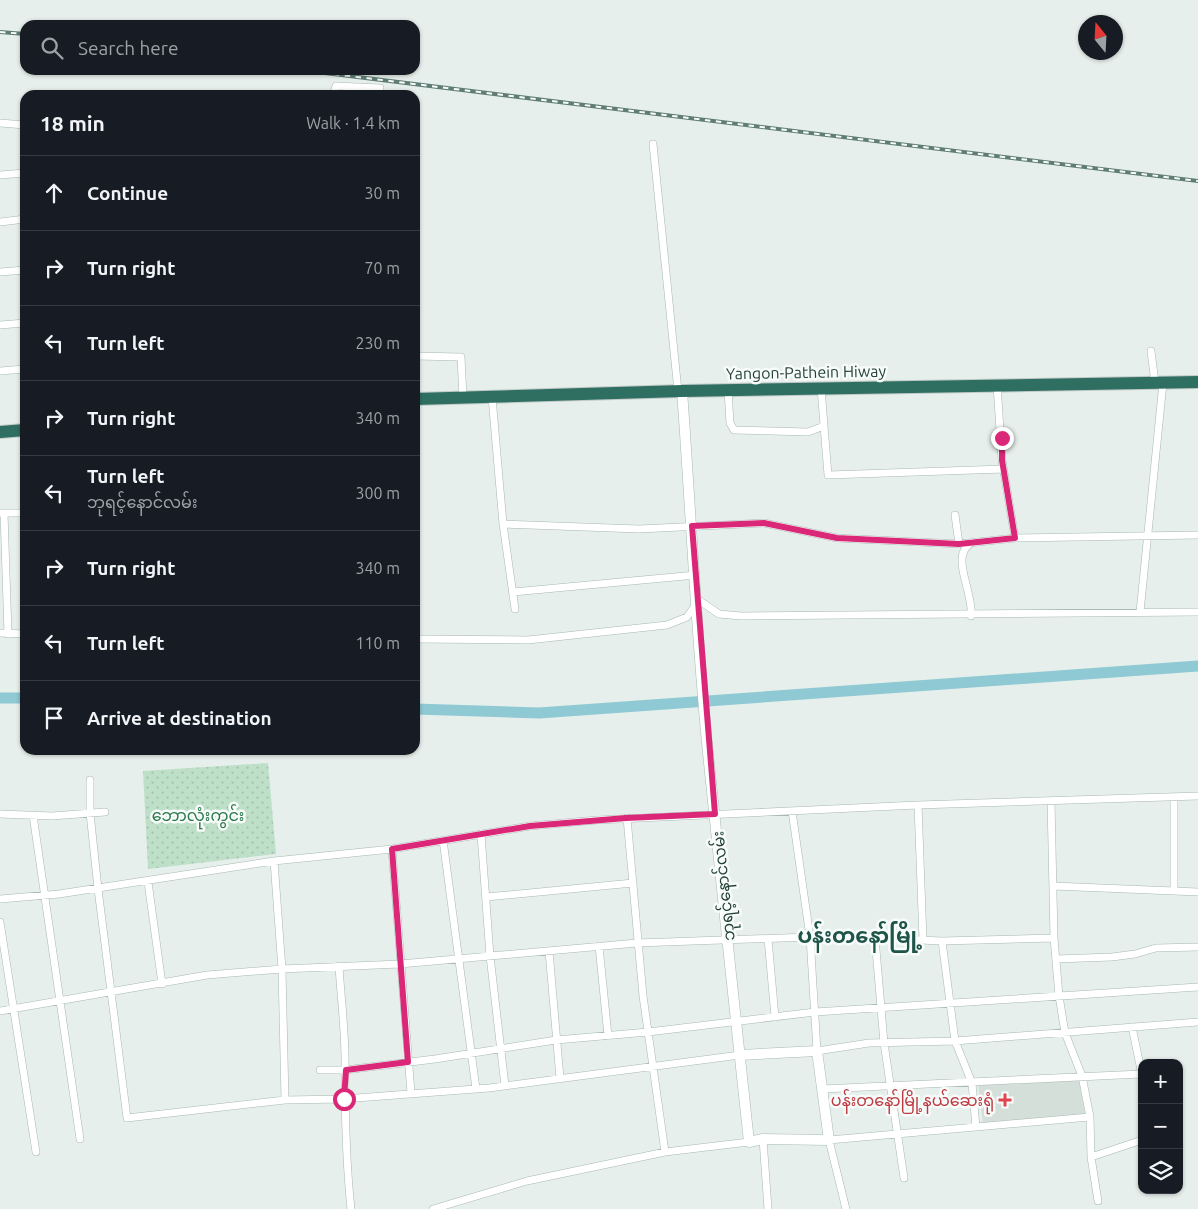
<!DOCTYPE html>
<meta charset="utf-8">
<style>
:root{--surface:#171b24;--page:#20242c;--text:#f1f3f6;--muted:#9ea1a6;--line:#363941}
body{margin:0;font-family:Ubuntu,"Noto Sans Myanmar",sans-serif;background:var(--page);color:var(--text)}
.controls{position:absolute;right:15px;bottom:15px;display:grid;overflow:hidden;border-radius:10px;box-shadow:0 1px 4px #0004}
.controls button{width:45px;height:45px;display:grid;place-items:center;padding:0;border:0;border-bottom:1px solid var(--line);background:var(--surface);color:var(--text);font:25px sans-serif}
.compass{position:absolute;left:1078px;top:15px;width:45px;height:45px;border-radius:50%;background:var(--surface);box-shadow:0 1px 4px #0004;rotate:342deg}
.stop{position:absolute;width:15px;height:15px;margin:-11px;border:4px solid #db2777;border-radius:50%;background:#fff}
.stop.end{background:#db2777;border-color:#fff;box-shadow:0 1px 5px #0008}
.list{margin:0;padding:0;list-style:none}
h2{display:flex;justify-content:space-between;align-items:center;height:65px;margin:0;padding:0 20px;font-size:21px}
h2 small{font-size:16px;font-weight:400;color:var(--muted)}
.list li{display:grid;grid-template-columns:32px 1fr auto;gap:15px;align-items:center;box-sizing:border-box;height:75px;padding:0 20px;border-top:1px solid var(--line)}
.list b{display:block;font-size:19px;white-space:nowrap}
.list p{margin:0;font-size:16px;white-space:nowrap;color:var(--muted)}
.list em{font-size:16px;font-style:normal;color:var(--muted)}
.icon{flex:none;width:28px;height:28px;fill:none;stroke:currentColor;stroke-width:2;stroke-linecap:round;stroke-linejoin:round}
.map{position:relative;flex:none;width:1198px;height:1209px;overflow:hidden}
.search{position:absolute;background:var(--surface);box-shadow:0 1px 4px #0004;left:20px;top:20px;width:400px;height:55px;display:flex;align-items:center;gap:12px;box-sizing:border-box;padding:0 18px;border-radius:15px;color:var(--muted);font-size:19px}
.panel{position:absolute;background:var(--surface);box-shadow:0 1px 4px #0004;left:20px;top:90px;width:400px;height:665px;border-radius:15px}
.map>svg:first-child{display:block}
</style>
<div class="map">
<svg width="1198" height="1209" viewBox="0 0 1198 1209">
<defs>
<pattern id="park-dots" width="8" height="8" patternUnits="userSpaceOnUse" patternTransform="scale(1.25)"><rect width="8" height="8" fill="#bfe0c8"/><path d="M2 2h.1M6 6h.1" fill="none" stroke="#a4c1ad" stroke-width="1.8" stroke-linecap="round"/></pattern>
</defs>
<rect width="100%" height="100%" fill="#e6efeb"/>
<!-- built -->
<path fill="#d4dfda" d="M1079,1079L1085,1115L983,1123L978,1085Z"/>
<!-- park -->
<path fill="url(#park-dots)" d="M268,763L276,854L148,869L143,771Z"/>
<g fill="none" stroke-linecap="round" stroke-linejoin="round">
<!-- river -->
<path stroke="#8ec9d4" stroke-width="11" d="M0,698H25
M415,709L539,713L1198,666"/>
<defs>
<path id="street" d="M333,95L336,86L380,88
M0,123L25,125
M653,144L678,391
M0,175L25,173
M0,222L25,219
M0,272L25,270
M0,325L25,323
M1151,351L1155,383
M415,356L461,357L463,398
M0,371L25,369
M997,385L1002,460L1015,538
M728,390L730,423L734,430L808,432L824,426L821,388
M492,397L503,524L515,609
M824,426L828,475L1004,469
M0,513H25
M4,513L8,634
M955,515L959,544
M503,524L639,529L764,523L837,538L959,544L1015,538L1198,535
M513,592L696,575
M697,599L719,614L741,616L1198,612
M1140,612L1163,383
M971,616C974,599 956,565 964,551C965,548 969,545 972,542
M0,633L25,634
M415,639L528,640L667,625L687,617L697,603
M90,780V813L98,889L127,1118L285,1100L343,1099L489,1088L740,1055
M1051,801L1054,938L1059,996L1065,1033L1082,1076L1090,1117L1091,1157L1098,1201
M918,805L923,940
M792,811L810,937L817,1051L869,1043L955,1041L1198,1022
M0,814L52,816L105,812
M33,815L80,1139
M627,818L643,996L665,1152
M481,834L490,956L505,1086
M443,840L476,1089
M392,849L411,1093
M274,861L282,969L285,1100
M148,882L162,984
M1053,886L1174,891V797
M1174,891L1198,892
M486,897L633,883
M0,899L59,894L274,861L392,849L530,826L597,820L918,805L1198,796
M0,922L36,1152
M875,938L942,941L1054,938
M768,939L775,1017
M942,941L955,1041L972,1083L976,1127
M599,946L608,1036
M549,951L560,1078
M1056,959L1112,957L1135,954L1156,948L1198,947
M339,966C341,1001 346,1036 345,1070C345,1117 346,1162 351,1209
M0,1011L207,975L282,969L400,964L637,943L810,937L875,938L884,1043L904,1178
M1132,1027L1142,1075
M320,1070H345L435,1059L556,1040L648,1032L815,1012L1198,987
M822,1089L1141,1074
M763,1139L768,1209
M1091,1157L1142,1140
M433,1209L527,1181L665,1152L749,1142
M846,1209L829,1140L1090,1117"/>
<path id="secondary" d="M682,391C691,511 696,633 708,753C721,883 735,1012 749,1142L763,1139L829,1140L817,1051L740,1055"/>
<path id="highway" d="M415,399L682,391L1198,382
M0,432L25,430"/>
</defs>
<!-- street casing -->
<use href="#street" stroke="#a8b8b2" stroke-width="8"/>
<!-- secondary casing -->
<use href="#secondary" stroke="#a4bbb3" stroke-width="11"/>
<!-- highway casing -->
<use href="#highway" stroke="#c2cac8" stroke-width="14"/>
<!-- street -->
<use href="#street" stroke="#fff" stroke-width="7"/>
<!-- secondary -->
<use href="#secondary" stroke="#fff" stroke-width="10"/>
<!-- highway -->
<use href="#highway" stroke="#2f6f62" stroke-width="12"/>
<defs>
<path id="rail" d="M0,32L25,34
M301,70L1198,181"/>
</defs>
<!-- rail casing -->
<use href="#rail" stroke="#5f7d75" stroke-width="4"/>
<!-- rail -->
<use href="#rail" stroke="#f7fbf9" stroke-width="2" stroke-dasharray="5.5" stroke-linecap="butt"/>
</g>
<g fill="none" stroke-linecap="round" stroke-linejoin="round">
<!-- route -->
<path stroke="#db2777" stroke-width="6" d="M344,1099L346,1070L408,1062L392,849L530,826L626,818L715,814L692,526L764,523L837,538L959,544L1015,538L1002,460V438"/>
</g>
<!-- markers -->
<path fill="#e0444e" stroke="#f7fbf9" stroke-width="2" d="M1002.5 1092.5h5v5h5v5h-5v5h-5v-5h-5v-5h5z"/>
<g text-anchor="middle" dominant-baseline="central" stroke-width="5" stroke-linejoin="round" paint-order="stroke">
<!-- street labels -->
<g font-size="16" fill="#24423a" stroke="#f7fbf9">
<text transform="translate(806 372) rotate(-1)">Yangon-Pathein Hiway</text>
<text transform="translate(723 886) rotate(-96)">ဘုရင့်နောင်လမ်း</text>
</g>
<!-- park labels -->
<g font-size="16" fill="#2d7a4b" stroke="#f7fbf9">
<text x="198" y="815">ဘောလုံးကွင်း</text>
</g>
<!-- health labels -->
<g font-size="16" fill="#be3a42" stroke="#f7fbf9" text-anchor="end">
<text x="994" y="1100">ပန်းတနော်မြို့နယ်ဆေးရုံ</text>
</g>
<!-- district labels -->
<g font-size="21" font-weight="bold" fill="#1f5548" stroke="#f7fbf9">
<text x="860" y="935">ပန်းတနော်မြို့</text>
</g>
</g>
</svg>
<div class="controls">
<button>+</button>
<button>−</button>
<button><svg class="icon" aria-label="layers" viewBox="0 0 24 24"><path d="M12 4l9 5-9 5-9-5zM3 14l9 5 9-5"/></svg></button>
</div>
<svg class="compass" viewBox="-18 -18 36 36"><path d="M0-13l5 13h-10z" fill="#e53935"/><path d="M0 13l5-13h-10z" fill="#9ea1a6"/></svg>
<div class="stop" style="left:344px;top:1099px"></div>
<div class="stop end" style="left:1002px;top:438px"></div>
<div class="search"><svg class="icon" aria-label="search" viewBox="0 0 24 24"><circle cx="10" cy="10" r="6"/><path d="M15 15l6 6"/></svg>Search here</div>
<section class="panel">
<h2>18 min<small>Walk · 1.4 km</small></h2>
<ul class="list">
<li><svg class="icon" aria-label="ahead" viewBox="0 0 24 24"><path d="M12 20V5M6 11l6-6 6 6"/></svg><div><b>Continue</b></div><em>30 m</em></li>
<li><svg class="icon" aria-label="right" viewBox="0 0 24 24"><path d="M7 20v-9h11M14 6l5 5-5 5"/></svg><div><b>Turn right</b></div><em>70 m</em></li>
<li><svg class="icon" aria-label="left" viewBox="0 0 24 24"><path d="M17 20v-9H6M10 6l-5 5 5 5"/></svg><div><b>Turn left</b></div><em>230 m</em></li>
<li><svg class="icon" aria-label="right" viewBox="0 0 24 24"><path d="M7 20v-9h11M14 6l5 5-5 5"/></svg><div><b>Turn right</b></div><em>340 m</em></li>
<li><svg class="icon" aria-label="left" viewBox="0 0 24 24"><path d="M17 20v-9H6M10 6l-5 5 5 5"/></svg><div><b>Turn left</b><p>ဘုရင့်နောင်လမ်း</p></div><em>300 m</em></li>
<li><svg class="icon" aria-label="right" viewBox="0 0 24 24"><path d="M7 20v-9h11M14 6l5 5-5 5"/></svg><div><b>Turn right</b></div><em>340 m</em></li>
<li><svg class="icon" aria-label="left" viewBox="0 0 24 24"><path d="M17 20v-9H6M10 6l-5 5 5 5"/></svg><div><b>Turn left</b></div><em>110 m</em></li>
<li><svg class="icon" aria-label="arrive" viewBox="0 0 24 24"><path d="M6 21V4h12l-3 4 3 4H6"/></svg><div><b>Arrive at destination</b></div></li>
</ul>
</section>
</div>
